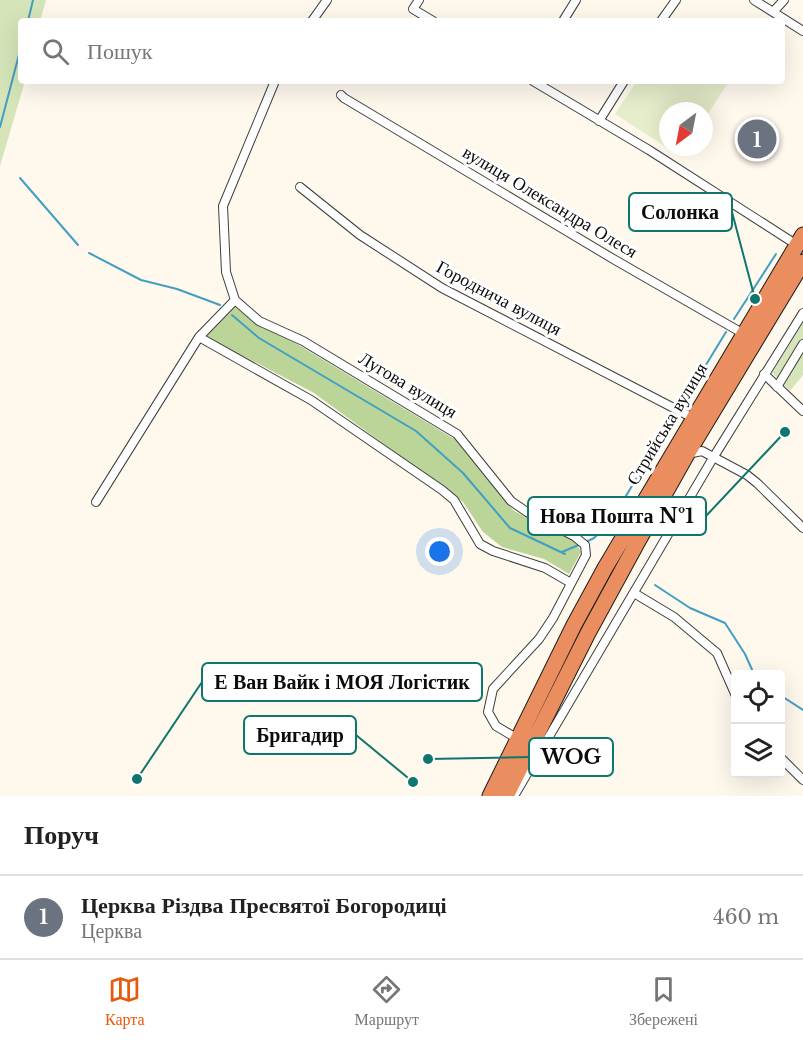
<!DOCTYPE html>
<html lang="uk">
<meta charset="utf-8">
<style>
:root{--surface:#fff;--page:#f2f2f2;--text:#222;--muted:#767676;--line:#e0e0e0;--accent:#ea580c}
body{margin:0;font-family:"Libre Baskerville",serif;background:var(--page);color:var(--text)}
.controls{position:absolute;right:18px;bottom:18px;display:grid;overflow:hidden;border-radius:6px;box-shadow:0 6px 24px #0002}
.controls button{width:54px;height:54px;display:grid;place-items:center;padding:0;border:0;border-bottom:2px solid var(--line);background:var(--surface);color:var(--text);font:30px sans-serif}
.compass{position:absolute;left:659px;top:102px;width:54px;height:54px;border-radius:50%;background:var(--surface);box-shadow:0 6px 24px #0002;rotate:212deg}
.you{position:absolute;left:440px;top:552px;width:21px;height:21px;margin:-15px;border:4px solid #fff;border-radius:50%;background:#1a73e8;box-shadow:0 0 0 9px #1a73e833}
.badge{display:grid;place-items:center;width:39px;height:39px;border-radius:50%;background:var(--accent);color:#fff;font-size:20px;font-weight:700}
.pin{position:absolute;translate:-50% -50%;border:3px solid #fff;box-shadow:0 2px 6px #0006}
.list{margin:0;padding:0;list-style:none}
h2{display:flex;justify-content:space-between;align-items:center;height:78px;margin:0;padding:0 24px;font-size:26px}
h2 small{font-size:20px;font-weight:400;color:var(--muted)}
.list li{display:grid;grid-template-columns:39px 1fr auto;gap:18px;align-items:center;box-sizing:border-box;height:84px;padding:0 24px;border-top:2px solid var(--line)}
.list b{display:block;font-size:22px;white-space:nowrap}
.list p{margin:0;font-size:20px;white-space:nowrap;color:var(--muted)}
.list em{font-size:20px;font-style:normal;color:var(--muted)}
.icon{flex:none;width:33px;height:33px;fill:none;stroke:currentColor;stroke-width:2;stroke-linecap:round;stroke-linejoin:round}
.map{position:relative;flex:none;width:803px;height:796px;overflow:hidden}
.search{position:absolute;background:var(--surface);box-shadow:0 6px 24px #0002;left:18px;right:18px;top:18px;height:66px;display:flex;align-items:center;gap:15px;box-sizing:border-box;padding:0 21px;border-radius:6px;color:var(--muted);font-size:22px}
.sheet{height:162px;background:var(--surface)}
nav{display:flex;justify-content:space-around;align-items:center;box-sizing:border-box;height:84px;border-top:2px solid var(--line);background:var(--surface);font-size:16px;color:var(--muted)}
nav a{display:grid;justify-items:center;gap:3px}
nav .on{color:var(--accent)}
.map>svg:first-child{display:block}
</style>
<div class="map">
<svg width="803" height="796" viewBox="0 0 803 796">
<rect width="100%" height="100%" fill="#fef8ed"/>
<!-- green -->
<path fill="#d5e5b9" d="M0,0H46L40,21H21V81H25L0,166Z
M803,323V375L790,391L772,373Z"/>
<!-- forest -->
<path fill="#bbd599" d="M235,307L256,324L297,344L456,440L514,511L575,541L581,552L569,574L544,559L502,547L483,532L463,502L314,393L205,336Z"/>
<!-- pitch -->
<path fill="#e5edca" d="M637,81H729L704,120V111H668V147H686L680,156L615,114Z"/>
<g fill="none" stroke-linecap="round" stroke-linejoin="round">
<!-- stream -->
<path stroke="#419fc3" stroke-width="2" d="M28,21L33,0
M0,127L21,47
M20,178L78,245
M89,253L141,280L177,289L220,305
M232,315L259,338L416,431L463,473L510,528L565,554
M734,319L776,254
M586,542L594,538L610,522L726,332
M562,552L581,544
M655,585L690,608L725,623L745,654L754,674
M780,695L803,710"/>
<defs>
<path id="street" d="M419,0L413,9L433,21
M754,0L803,31
M773,12L784,0
M312,21L327,0
M563,21L576,0
M661,21L676,0
M533,81L649,150L797,245
M341,95L344,98L615,260L744,334
M599,121L624,81
M300,187L360,235L442,288L693,418
M235,300L259,321L303,341L457,434L511,501L527,512L574,536L585,545L586,555L553,618L539,639L493,689L488,712L496,726L518,739
M235,300L199,337L311,400L442,490L454,500L480,544L493,551L545,568L571,583
M235,300L226,272L223,206L275,81
M764,374L803,411
M777,387L803,344
M687,454L702,451L747,475L757,483L803,528
M96,502L199,337
M634,593L674,617L717,653L736,696
M780,757L803,780
M514,796L713,458L803,313"/>
<path id="highway" d="M490,796L574,625L605,568L803,235
M506,796L588,633L637,543L687,454L803,262"/>
</defs>
<!-- street casing -->
<use href="#street" stroke="#3f3f3f" stroke-width="10"/>
<!-- highway casing -->
<use href="#highway" stroke="#1d1d1d" stroke-width="17"/>
<!-- street -->
<use href="#street" stroke="#fff" stroke-width="8"/>
<!-- highway -->
<use href="#highway" stroke="#ea8e5f" stroke-width="15"/>
</g>
<g text-anchor="middle" dominant-baseline="central" stroke-width="6" stroke-linejoin="round" paint-order="stroke">
<!-- street labels -->
<g font-size="18" fill="#0c0c0c" stroke="#fff">
<text transform="translate(550 202) rotate(31)">вулиця Олександра Олеся</text>
<text transform="translate(499 298) rotate(28)">Городнича вулиця</text>
<text transform="translate(408 385) rotate(31)">Лугова вулиця</text>
<text transform="translate(667 424) rotate(-59)">Стрийська вулиця</text>
</g>
</g>
<!-- callouts -->
<path fill="none" stroke="#0f766e" stroke-width="2" d="M755 299L732 212M785 432L706 516M137 779L202 682M413 782L356 735M428 759L529 757"/>
<g fill="#0f766e" stroke="#fff" stroke-width="2">
<circle cx="755" cy="299" r="6"/>
<circle cx="785" cy="432" r="6"/>
<circle cx="137" cy="779" r="6"/>
<circle cx="413" cy="782" r="6"/>
<circle cx="428" cy="759" r="6"/>
</g>
<g fill="#fff" stroke="#0f766e" stroke-width="2">
<rect x="629" y="193" width="103" height="38" rx="6"/>
<rect x="528" y="497" width="178" height="38" rx="6"/>
<rect x="202" y="663" width="280" height="38" rx="6"/>
<rect x="244" y="716" width="112" height="38" rx="6"/>
<rect x="529" y="738" width="84" height="38" rx="6"/>
</g>
<g font-size="20" text-anchor="middle" font-weight="bold" fill="#0c0c0c">
<text x="680" y="219">Солонка</text>
<text x="617" y="523">Нова Пошта №1</text>
<text x="342" y="689">Е Ван Вайк і МОЯ Логістик</text>
<text x="300" y="742">Бригадир</text>
<text x="571" y="764">WOG</text>
</g>
</svg>
<div class="controls">
<button><svg class="icon" aria-label="locate" viewBox="0 0 24 24"><circle cx="12" cy="12" r="6"/><path d="M12 2v4M12 18v4M2 12h4M18 12h4"/></svg></button>
<button><svg class="icon" aria-label="layers" viewBox="0 0 24 24"><path d="M12 4l9 5-9 5-9-5zM3 14l9 5 9-5"/></svg></button>
</div>
<svg class="compass" viewBox="-18 -18 36 36"><path d="M0-13l5 13h-10z" fill="#e53935"/><path d="M0 13l5-13h-10z" fill="#767676"/></svg>
<div class="you"></div>
<div class="pin badge" style="left:757px;top:139px;background:#6b7280">1</div>
<div class="search"><svg class="icon" aria-label="search" viewBox="0 0 24 24"><circle cx="10" cy="10" r="6"/><path d="M15 15l6 6"/></svg>Пошук</div>
</div>
<section class="sheet">
<h2>Поруч<small></small></h2>
<ul class="list">
<li><span class="badge" style="background:#6b7280">1</span><div><b>Церква Різдва Пресвятої Богородиці</b><p>Церква</p></div><em>460 m</em></li>
</ul>
</section>
<nav>
<a class="on"><svg class="icon" aria-label="map" viewBox="0 0 24 24"><path d="M3 6l6-2 6 2 6-2v14l-6 2-6-2-6 2zM9 4v14M15 6v14"/></svg>Карта</a>
<a><svg class="icon" aria-label="directions" viewBox="0 0 24 24"><path d="M12 3l9 9-9 9-9-9zM9 14v-3h6M13 9l2 2-2 2"/></svg>Маршрут</a>
<a><svg class="icon" aria-label="saved" viewBox="0 0 24 24"><path d="M7 4h10v16l-5-4-5 4z"/></svg>Збережені</a>
</nav>
